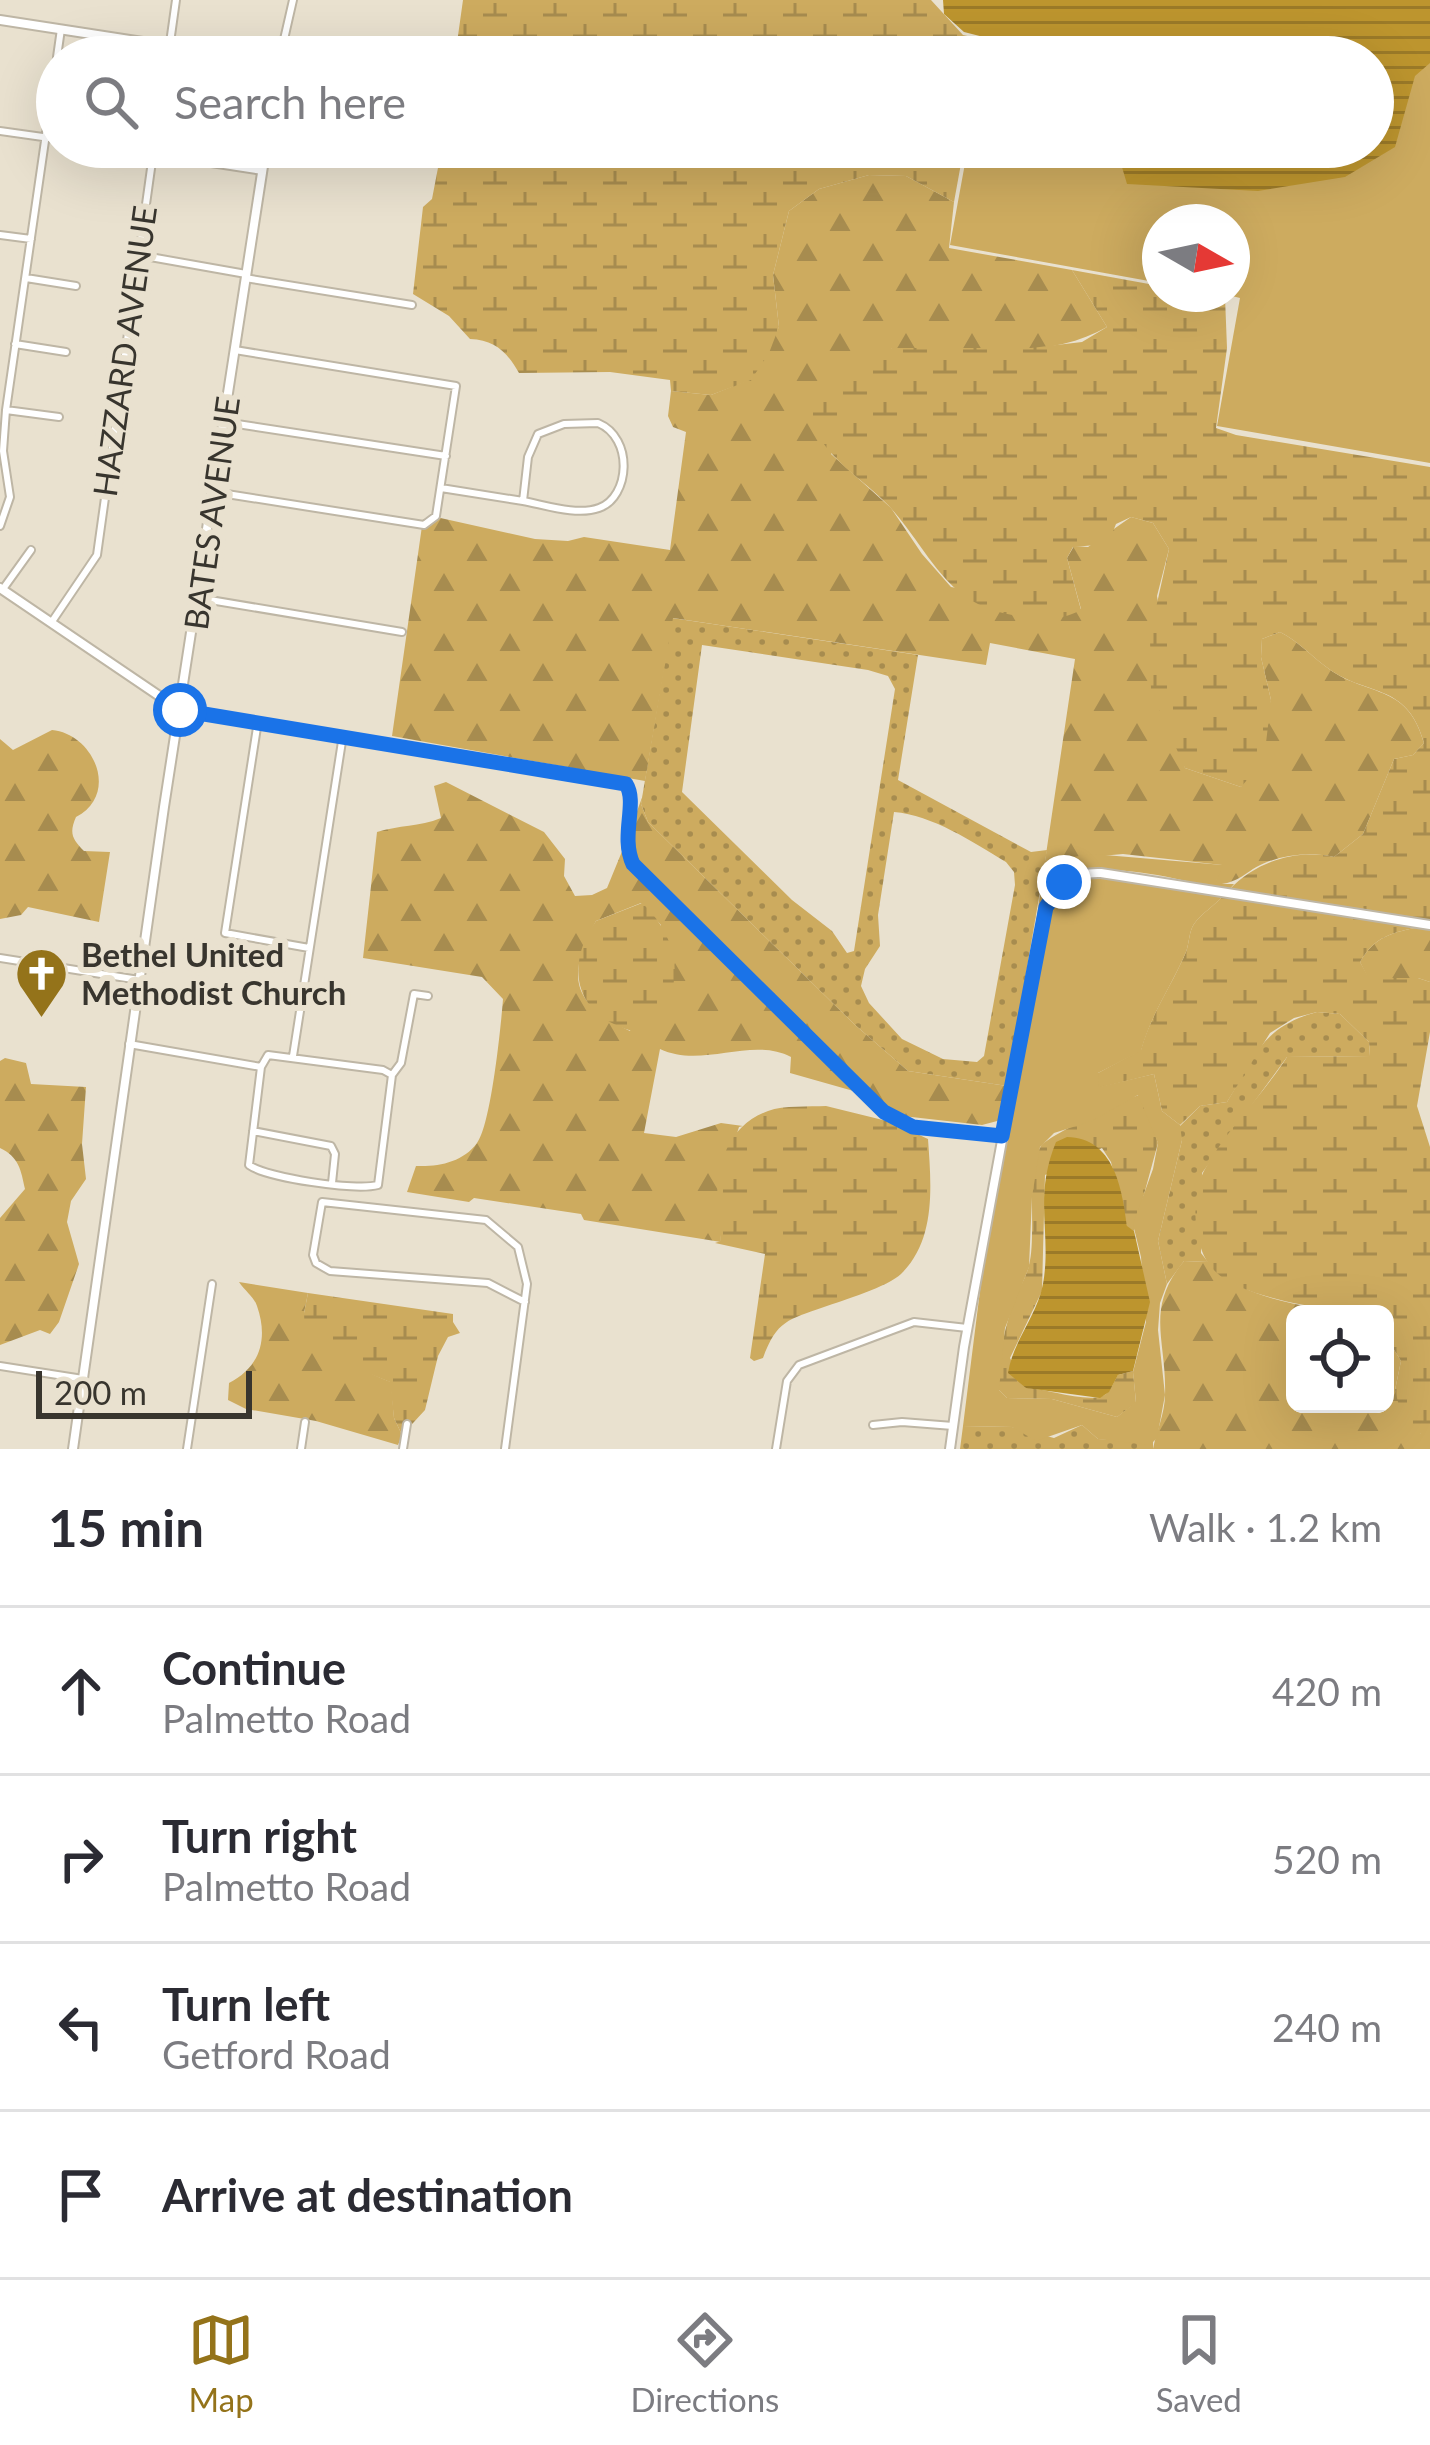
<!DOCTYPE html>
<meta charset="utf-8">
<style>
:root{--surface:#fff;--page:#f7f7f7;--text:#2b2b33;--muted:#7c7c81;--line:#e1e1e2;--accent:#94731a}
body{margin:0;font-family:Lato,sans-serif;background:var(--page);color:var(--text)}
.controls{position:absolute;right:36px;bottom:36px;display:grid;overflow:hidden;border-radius:18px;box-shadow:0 12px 48px #0002}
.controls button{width:108px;height:108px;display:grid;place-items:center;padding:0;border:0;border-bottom:3px solid var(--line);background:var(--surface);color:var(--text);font:60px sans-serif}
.compass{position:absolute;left:1142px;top:204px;width:108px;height:108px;border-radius:50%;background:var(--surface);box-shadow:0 12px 48px #0002;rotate:99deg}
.scale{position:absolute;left:36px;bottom:30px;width:216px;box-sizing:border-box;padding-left:12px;border:6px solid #38352e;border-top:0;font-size:33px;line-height:42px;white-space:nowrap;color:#38352e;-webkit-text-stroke:9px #e9e1cf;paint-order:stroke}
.stop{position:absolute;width:36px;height:36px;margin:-27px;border:9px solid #1a73e8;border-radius:50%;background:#fff}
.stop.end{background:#1a73e8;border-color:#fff;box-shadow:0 3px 12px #0008}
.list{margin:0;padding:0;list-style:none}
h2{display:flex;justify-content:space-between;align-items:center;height:156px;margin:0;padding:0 48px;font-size:51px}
h2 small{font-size:39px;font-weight:400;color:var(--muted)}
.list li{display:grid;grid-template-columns:78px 1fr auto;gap:36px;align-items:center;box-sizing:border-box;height:168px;padding:0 48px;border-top:3px solid var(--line)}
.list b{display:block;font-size:45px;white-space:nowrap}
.list p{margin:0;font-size:39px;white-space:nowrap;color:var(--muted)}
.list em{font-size:39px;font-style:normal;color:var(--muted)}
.icon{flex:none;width:66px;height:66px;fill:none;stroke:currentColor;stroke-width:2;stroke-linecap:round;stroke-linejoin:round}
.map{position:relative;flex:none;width:1430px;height:1449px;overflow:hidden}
.search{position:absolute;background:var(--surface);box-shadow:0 12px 48px #0002;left:36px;right:36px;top:36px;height:132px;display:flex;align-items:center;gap:30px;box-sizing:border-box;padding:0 42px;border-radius:66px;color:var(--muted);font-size:45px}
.sheet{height:828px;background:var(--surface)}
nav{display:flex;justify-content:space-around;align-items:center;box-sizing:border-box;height:168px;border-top:3px solid var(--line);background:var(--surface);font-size:33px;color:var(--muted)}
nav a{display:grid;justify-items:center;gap:6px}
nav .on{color:var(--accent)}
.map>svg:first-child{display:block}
</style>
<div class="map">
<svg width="1430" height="1449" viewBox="0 0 1430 1449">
<defs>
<pattern id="grass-dots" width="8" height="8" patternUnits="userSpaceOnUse" patternTransform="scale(3)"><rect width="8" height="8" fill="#cdab5f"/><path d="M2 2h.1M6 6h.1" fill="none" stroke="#a78c4f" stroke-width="1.8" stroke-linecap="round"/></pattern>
<pattern id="forest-firs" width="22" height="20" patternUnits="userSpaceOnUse" patternTransform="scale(3)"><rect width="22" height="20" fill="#cdab5f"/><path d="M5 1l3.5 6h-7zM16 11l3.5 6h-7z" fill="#a78c4f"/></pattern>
<pattern id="wetland-marsh" width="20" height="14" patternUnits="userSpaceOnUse" patternTransform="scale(3)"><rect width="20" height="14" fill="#cdab5f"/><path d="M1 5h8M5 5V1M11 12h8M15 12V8" fill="none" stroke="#a78c4f"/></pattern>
<pattern id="water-rules" width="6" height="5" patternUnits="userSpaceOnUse" patternTransform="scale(3)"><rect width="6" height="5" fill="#bd952e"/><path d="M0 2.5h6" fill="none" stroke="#9b7a28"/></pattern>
</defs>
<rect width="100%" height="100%" fill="#e9e1cf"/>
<!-- grass -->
<path fill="url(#grass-dots)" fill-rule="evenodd" d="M672,618L918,655L898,780L1031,852L1047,850L1007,1086L908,1071L854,1024L648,822L641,804ZM702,645L868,670L888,676L895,689L854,951L847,953L832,931L792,900L682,792ZM894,812C932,815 973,842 1006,862L1014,872L1015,885L984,1056L977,1062L943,1059L902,1039L869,1003L861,986L865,969L880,946L878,915Z
M1317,1012L1340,1014L1369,1042L1370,1056L1287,1057L1202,1173L1201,1253L1208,1262L1184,1261L1167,1284L1158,1241L1182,1140L1177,1129L1200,1106L1227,1102C1255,1057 1261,1027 1317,1012Z
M1082,1425L1098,1439L1153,1442V1449H960L963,1426L1012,1427L1054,1438Z"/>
<!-- forest -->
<path fill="url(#forest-firs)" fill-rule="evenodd" d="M869,175L906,176L954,202L949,248L1072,270L1107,327C1046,362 960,349 892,348L831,454L891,508L922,554L951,587L1081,609L1067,558L1074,546L1088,547L1131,517L1153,523L1169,549L1157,596L1185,768L1241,787L1271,700L1261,657L1262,639L1280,632C1299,642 1309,654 1325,666C1365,698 1407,681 1424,743L1413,755L1394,759L1363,834L1334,857C1313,852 1288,854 1267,862C1244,871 1242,883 1214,885L1222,865L1123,854L1045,861L1075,659L990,643L986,665L673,618L645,781L392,736L422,526L436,517L535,539L568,541L584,537L670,550L686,432L673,427L668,416L671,391L711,395L751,379L779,327L773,275L789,211L819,189Z
M52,730C94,734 120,794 76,817C69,833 72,839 84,851L110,852L99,922L28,907L21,915L0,919V739L13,750Z
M446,782L544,832L565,859L564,876L575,896L592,895L607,888L623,849L630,866L673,912L857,1092L790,1073L791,1057C751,1036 702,1069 660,1049L644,1133L676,1137L721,1123L743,1126L739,1127L718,1192L721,1242L584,1220L581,1214L474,1198L469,1202L407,1192L416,1166C439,1167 463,1162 477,1143C491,1125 501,1026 503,999L482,977L363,958L377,832C399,825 419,827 441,818L434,786ZM641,903L661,925L630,1031C571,1004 566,976 596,921Z
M643,795L641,804L648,822L854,1024L908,1071L1007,1086L1001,1120L982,1125L894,1115L886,1110L636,862L630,830Z
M1421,927L1430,928V982L1418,978H1368L1360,962C1375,936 1393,932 1421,927Z
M5,1058L26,1063L31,1084L86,1087L82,1144L86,1179L71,1201L67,1222L79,1264L59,1322L50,1334L40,1330L0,1345V1218L25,1189C21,1170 19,1157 0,1148V1061Z
M1184,1261L1208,1262C1239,1300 1311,1307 1357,1314H1295V1404H1385V1335L1401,1361L1395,1390L1421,1434H1430V1449H1153C1156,1433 1165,1413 1165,1395C1167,1340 1144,1309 1184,1261Z
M239,1282L308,1293L304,1313C335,1354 342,1362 391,1382L394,1418L402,1435L398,1445L316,1421L246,1409L228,1400L229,1383C259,1368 269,1340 257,1306C254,1297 245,1291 239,1282Z"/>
<!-- wetland -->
<path fill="url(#wetland-marsh)" d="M463,0H931L963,35L981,39L979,57H455Z
M442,147H964L954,202L906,176L869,175L819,189L789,211L773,275L779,327L769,353L751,380L711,395L671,391L670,380L610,372L519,373C507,352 495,340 470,339L449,316L413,294L423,207L432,199Z
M1072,270L1160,286V294L1225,297L1227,348L1216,428L1236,435L1430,467V921L1229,890C1257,861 1296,849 1334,857L1363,834L1394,759L1413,755L1424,743C1407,680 1365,698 1325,666C1309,654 1299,642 1280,632L1262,639L1261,657L1271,700L1264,760L1241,787L1185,768L1151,691L1150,635L1169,549L1153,523L1131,517L1116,524L1108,544L1073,547L1067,558L1081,610C1061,620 1050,619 1028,617C945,610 935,556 888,505C871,487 849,473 833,455C822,444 815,429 807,416L825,380L892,348H1031L1082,342L1107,327Z
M1223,896L1421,927C1393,932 1375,936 1360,962L1369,978H1418L1430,982V1032L1417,1106L1430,1147V1434H1421L1403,1422L1395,1390L1401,1361L1385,1335V1314C1346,1314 1245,1300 1217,1273C1201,1258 1199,1243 1196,1223C1194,1208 1197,1183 1205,1169C1227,1129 1262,1096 1287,1057L1370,1056L1369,1042L1340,1014L1317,1012L1294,1018L1270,1033L1227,1102L1200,1106L1180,1125L1162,1111L1154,1074L1098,1088V1073L1141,1050C1151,1014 1171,987 1186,952C1189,944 1189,931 1194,924C1201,914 1215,905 1223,896Z
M642,903C656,916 666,931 672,950C680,976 670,1024 640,1030C629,1032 623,1028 614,1024C570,1003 570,957 596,921Z
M1139,1095L1143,1097L1158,1143L1134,1231L1127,1227L1111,1162L1102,1148L1045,1175L1042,1291L1010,1358L1026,1388C1045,1388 1095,1406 1107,1393C1112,1388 1114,1381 1118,1375L1133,1371L1136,1403L1117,1417L1052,1399L1007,1398L999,1390C998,1360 1004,1327 1015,1299C1019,1288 1027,1276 1029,1265C1037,1234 1025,1172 1041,1146C1046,1137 1125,1099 1139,1095Z
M826,1106L891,1122L928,1139C931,1183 937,1239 901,1274C889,1286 842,1301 824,1307C788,1320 777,1320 763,1358L754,1361L750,1358L765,1254L715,1243L721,1241C712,1192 715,1130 768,1111C784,1105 809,1107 826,1106Z
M308,1293L453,1314V1322L460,1333L448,1337L438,1356L425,1410L402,1435L394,1418L390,1382L353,1367L305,1333L304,1313Z"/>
<!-- green -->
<path fill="#cdab5f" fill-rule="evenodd" d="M994,0H1430V463L1217,426L1240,298L1224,294H1232V222H1160V283L950,245L968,147H1373V57H984Z
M1093,854L1223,865L1215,884H1234L1229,890C1180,882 1063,842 1042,905C1032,933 1030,967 1025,997L1045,861Z
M1090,876L1223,896C1215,905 1201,914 1194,924C1189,931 1189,944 1186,952C1171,987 1151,1014 1141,1051L1098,1073L1099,1087L1154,1074L1162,1111L1180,1125L1182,1140L1158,1241L1167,1284L1160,1303L1158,1330L1165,1395L1157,1438L1150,1445L1098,1439L1082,1425L1036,1441L1012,1427L963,1426L983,1267L1050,908L1066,885ZM1138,1095L1158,1143L1153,1169L1133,1224L1141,1257L1146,1322L1133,1372L1136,1402L1117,1417L1052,1399L1007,1398L999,1390L1005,1328L1029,1267L1032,1197L1040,1147L1054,1133L1092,1121Z"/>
<!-- water -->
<path fill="url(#water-rules)" d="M943,0H1430V63L1415,76L1395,147L1345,177L1258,191L1127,184L1116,147H1373V57H1063L964,32L944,14Z
M1067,1137C1114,1138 1122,1188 1127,1226L1134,1231L1150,1302L1133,1371L1118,1375L1109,1392L1100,1398L1026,1388L1008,1373C1013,1341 1037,1316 1043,1284C1052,1233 1033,1198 1056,1142Z"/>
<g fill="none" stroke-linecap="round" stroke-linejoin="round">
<defs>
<path id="street" d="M57,57L61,29
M168,57L176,0
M280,57L293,0
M0,131L57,139
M107,147L263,171
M0,235L31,239
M139,255L246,274
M26,278L76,286
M245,278L412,305
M15,344L66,352
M6,410L59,417
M224,422L446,456
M598,423C634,438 630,497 599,508C577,516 545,505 523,501L528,457L538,434L564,424Z
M441,488L523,501
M214,492L424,525L436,516L456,386L235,350
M0,526L10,497L3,451L6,410L57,58
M3,589L31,550
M198,598L402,632
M51,623L97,555L154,147
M258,721L225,933L309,948
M0,958L139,980
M129,1044L261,1067
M293,1056L343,735
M392,1075L383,1070L268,1055L261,1067L249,1165C267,1178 356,1191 378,1185L392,1075L401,1063L414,994L428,996
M253,1131L331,1146L335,1154L332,1183
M0,1366L83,1379
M873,1425L902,1422L953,1426
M187,1449L212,1284
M301,1449L305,1422
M403,1449L407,1424
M505,1449L527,1284L518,1247L486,1220L322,1202L313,1255L316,1263L330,1271L488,1283L525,1302
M776,1449L787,1381L799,1365L914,1322L967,1328"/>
<path id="secondary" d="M0,20L240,57
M0,588L180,710L626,784C638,803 620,836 633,864L884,1112L913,1127L1002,1136
M73,1449L164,807L266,147
M950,1449L964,1347L1045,907C1057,883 1074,872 1101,873L1430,925"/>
</defs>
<!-- street casing -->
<use href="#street" stroke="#beb6a5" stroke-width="10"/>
<!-- secondary casing -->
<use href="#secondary" stroke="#beb6a5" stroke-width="12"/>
<!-- street -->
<use href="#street" stroke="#fff" stroke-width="6"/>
<!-- secondary -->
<use href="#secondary" stroke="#fff" stroke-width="8"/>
</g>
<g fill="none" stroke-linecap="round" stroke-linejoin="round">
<!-- route -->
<path stroke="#1a73e8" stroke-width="15" d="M180,710L626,784C638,803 620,836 633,864L884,1112L913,1127L1002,1136L1046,907L1064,882"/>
</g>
<!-- icons -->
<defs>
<symbol id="church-pin" viewBox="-11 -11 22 30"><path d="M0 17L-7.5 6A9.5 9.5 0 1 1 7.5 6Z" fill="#94731a" stroke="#e9e1cf"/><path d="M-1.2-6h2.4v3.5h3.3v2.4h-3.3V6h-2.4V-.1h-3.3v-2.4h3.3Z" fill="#fff"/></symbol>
</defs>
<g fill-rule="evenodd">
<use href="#church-pin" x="12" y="944" width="59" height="81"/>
</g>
<g text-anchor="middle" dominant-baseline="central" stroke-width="12" stroke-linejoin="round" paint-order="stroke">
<!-- street labels -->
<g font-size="33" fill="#38352e" stroke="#e9e1cf">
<text transform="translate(124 351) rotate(-82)">HAZZARD AVENUE</text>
<text transform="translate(211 513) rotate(-82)">BATES AVENUE</text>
</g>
<!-- poi labels -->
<g font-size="33" font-weight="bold" fill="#38352e" stroke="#e9e1cf" text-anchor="start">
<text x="81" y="954">Bethel United<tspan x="81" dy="38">Methodist Church</tspan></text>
</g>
</g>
</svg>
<div class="controls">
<button><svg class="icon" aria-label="locate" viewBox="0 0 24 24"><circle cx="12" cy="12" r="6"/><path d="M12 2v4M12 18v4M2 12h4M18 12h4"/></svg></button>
</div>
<svg class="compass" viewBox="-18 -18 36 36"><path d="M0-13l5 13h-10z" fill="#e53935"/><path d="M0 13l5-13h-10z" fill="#7c7c81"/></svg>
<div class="scale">200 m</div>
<div class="stop" style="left:180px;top:710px"></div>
<div class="stop end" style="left:1064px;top:882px"></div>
<div class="search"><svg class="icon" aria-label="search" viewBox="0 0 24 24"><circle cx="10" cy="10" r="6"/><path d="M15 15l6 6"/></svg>Search here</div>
</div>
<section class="sheet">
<h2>15 min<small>Walk · 1.2 km</small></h2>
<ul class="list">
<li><svg class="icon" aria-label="ahead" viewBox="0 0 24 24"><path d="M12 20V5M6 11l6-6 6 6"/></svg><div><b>Continue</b><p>Palmetto Road</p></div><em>420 m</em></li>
<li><svg class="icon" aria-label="right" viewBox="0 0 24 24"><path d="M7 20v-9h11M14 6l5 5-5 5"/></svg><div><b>Turn right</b><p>Palmetto Road</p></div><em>520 m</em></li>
<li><svg class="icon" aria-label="left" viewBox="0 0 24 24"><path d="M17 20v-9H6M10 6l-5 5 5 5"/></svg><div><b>Turn left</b><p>Getford Road</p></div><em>240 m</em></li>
<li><svg class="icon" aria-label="arrive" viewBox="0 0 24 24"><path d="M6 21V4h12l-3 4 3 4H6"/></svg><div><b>Arrive at destination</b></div></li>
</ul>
</section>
<nav>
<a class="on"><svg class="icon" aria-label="map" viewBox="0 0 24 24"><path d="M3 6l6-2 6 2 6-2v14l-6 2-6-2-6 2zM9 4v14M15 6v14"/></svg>Map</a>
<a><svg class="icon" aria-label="directions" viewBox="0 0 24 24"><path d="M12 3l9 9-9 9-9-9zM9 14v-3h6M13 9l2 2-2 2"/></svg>Directions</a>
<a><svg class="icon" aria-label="saved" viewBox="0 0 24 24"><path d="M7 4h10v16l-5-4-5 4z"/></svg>Saved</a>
</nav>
